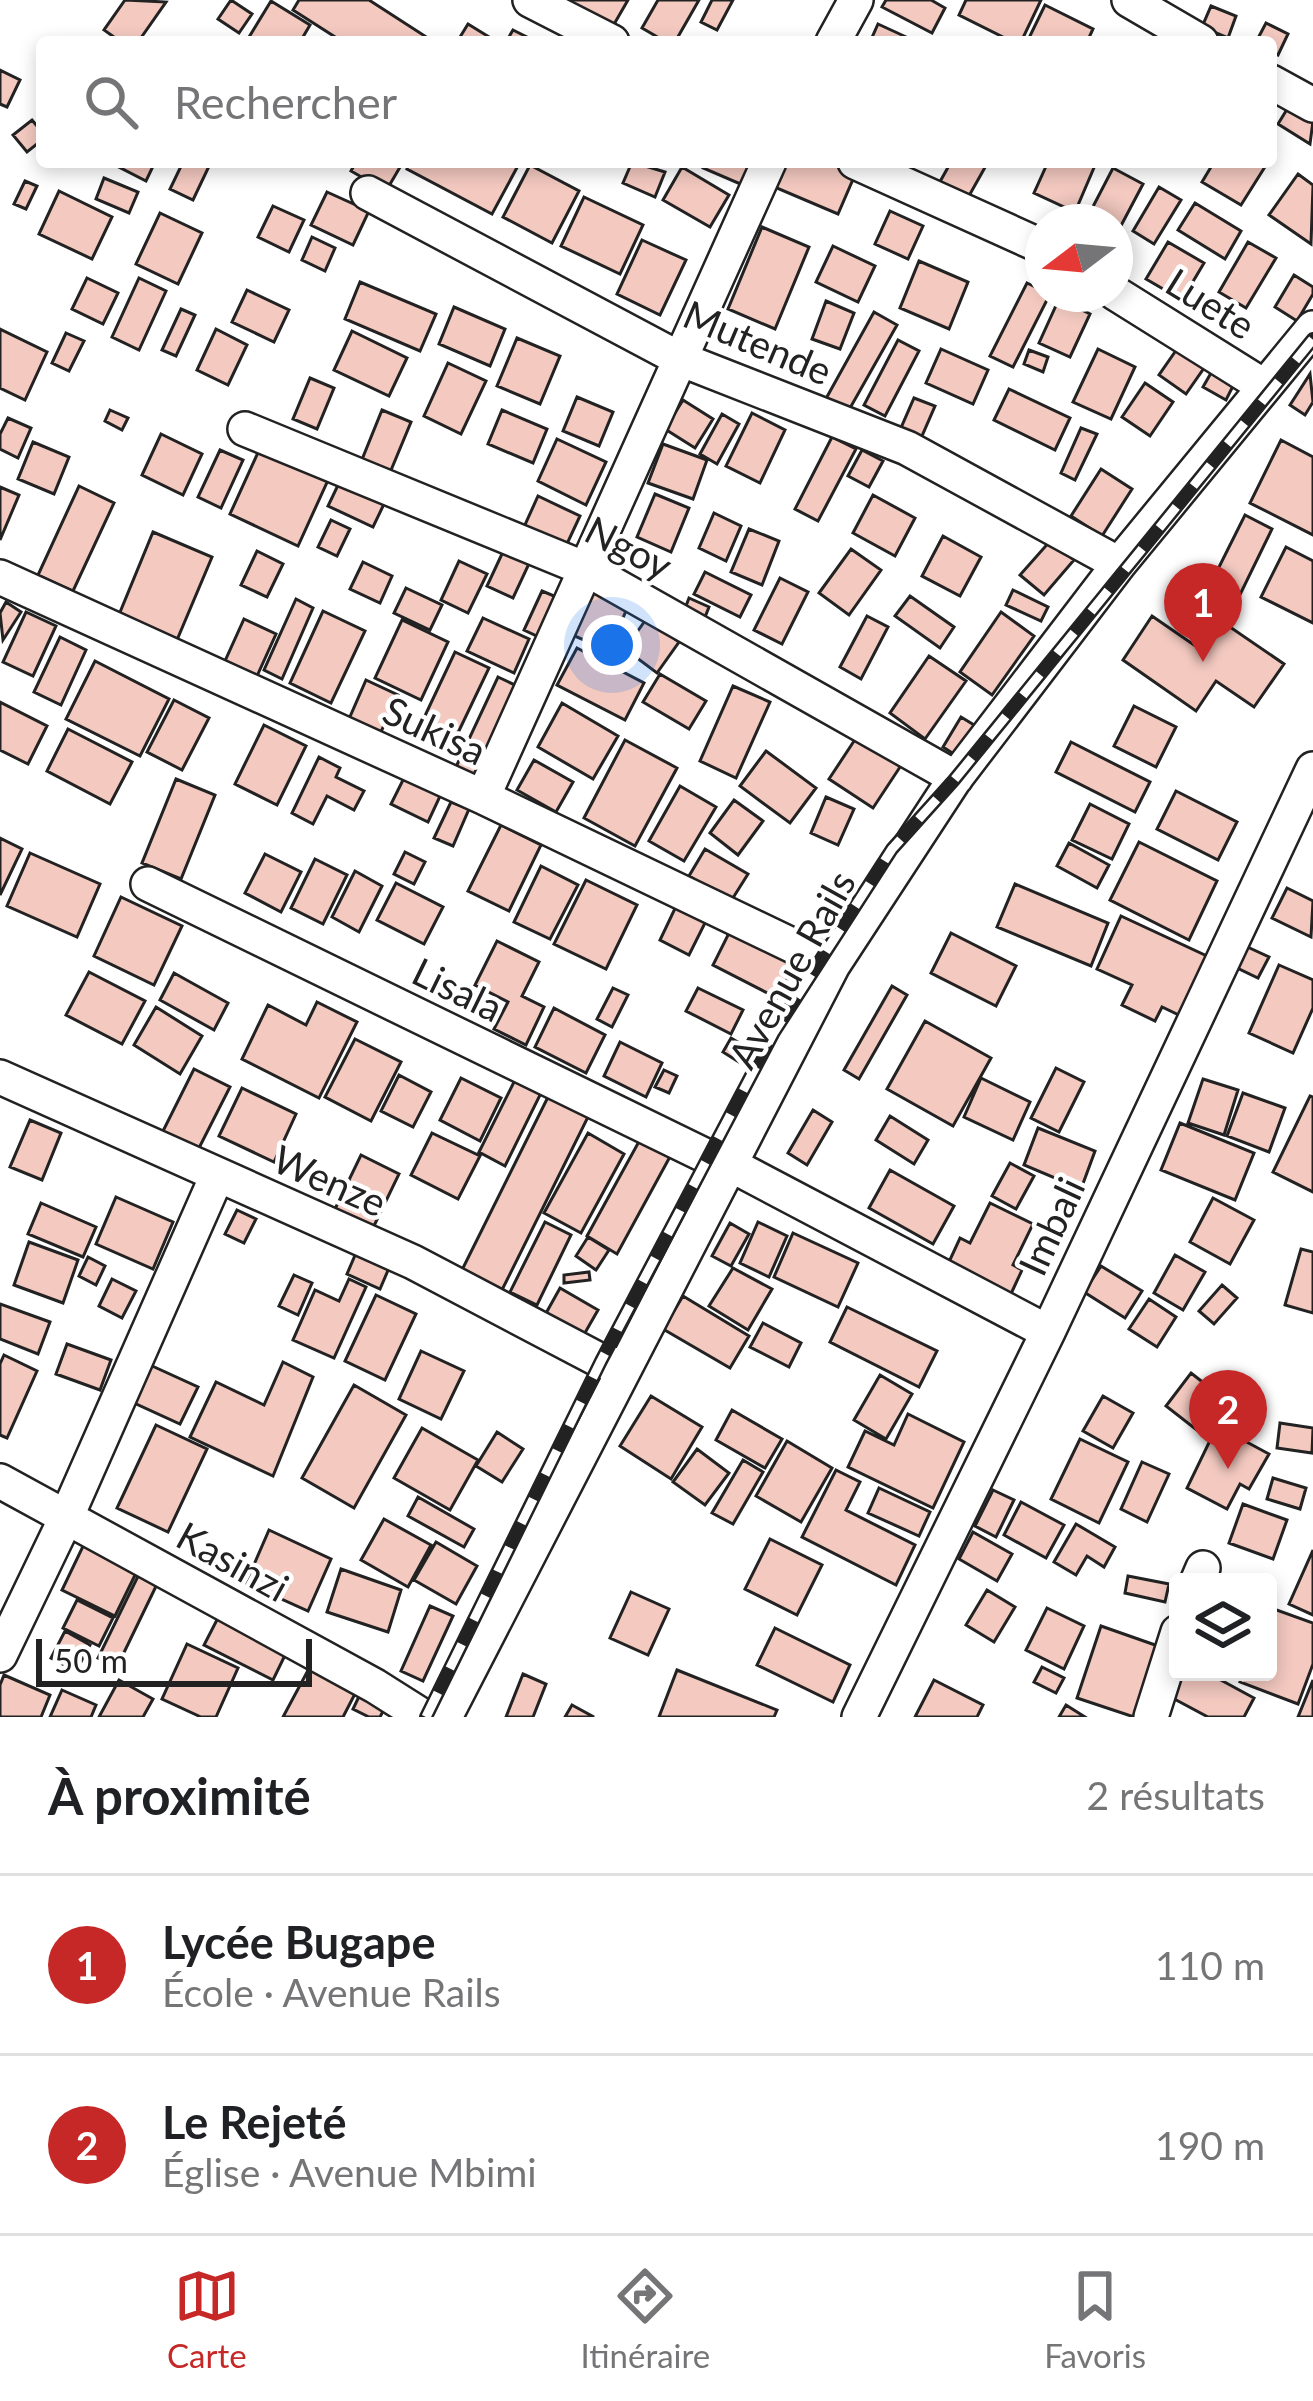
<!DOCTYPE html>
<html lang="fr">
<meta charset="utf-8">
<style>
:root{--surface:#fff;--page:#f2f2f2;--text:#202124;--muted:#757577;--line:#e0e0e0;--accent:#c62828}
body{margin:0;font-family:Lato,sans-serif;background:var(--page);color:var(--text)}
.controls{position:absolute;right:36px;bottom:36px;display:grid;overflow:hidden;border-radius:12px;box-shadow:0 6px 18px #0003}
.controls button{width:108px;height:108px;display:grid;place-items:center;padding:0;border:0;border-bottom:3px solid var(--line);background:var(--surface);color:var(--text);font:60px sans-serif}
.compass{position:absolute;left:1025px;top:204px;width:108px;height:108px;border-radius:50%;background:var(--surface);box-shadow:0 6px 18px #0003;rotate:254deg}
.scale{position:absolute;left:36px;bottom:30px;width:276px;box-sizing:border-box;padding-left:12px;border:6px solid #222;border-top:0;font-size:33px;line-height:42px;white-space:nowrap;color:#222;-webkit-text-stroke:9px #fff;paint-order:stroke}
.you{position:absolute;left:612px;top:645px;width:42px;height:42px;margin:-30px;border:9px solid #fff;border-radius:50%;background:#1a73e8;box-shadow:0 0 0 18px #1a73e833}
.badge{display:grid;place-items:center;width:78px;height:78px;border-radius:50%;background:var(--accent);color:#fff;font-size:39px;font-weight:700}
.pin{position:absolute;translate:-50% -99px;filter:drop-shadow(0 3px 6px #0008)}
.pin::after{content:'';position:absolute;top:63px;width:42px;height:36px;background:inherit;clip-path:polygon(0 0,100% 0,50% 100%)}
.list{margin:0;padding:0;list-style:none}
h2{display:flex;justify-content:space-between;align-items:center;height:156px;margin:0;padding:0 48px;font-size:51px}
h2 small{font-size:39px;font-weight:400;color:var(--muted)}
.list li{display:grid;grid-template-columns:78px 1fr auto;gap:36px;align-items:center;box-sizing:border-box;height:180px;padding:0 48px;border-top:3px solid var(--line)}
.list b{display:block;font-size:45px;white-space:nowrap}
.list p{margin:0;font-size:39px;white-space:nowrap;color:var(--muted)}
.list em{font-size:39px;font-style:normal;color:var(--muted)}
.icon{flex:none;width:66px;height:66px;fill:none;stroke:currentColor;stroke-width:2;stroke-linecap:round;stroke-linejoin:round}
.map{position:relative;flex:none;width:1313px;height:1717px;overflow:hidden}
.search{position:absolute;background:var(--surface);box-shadow:0 6px 18px #0003;left:36px;right:36px;top:36px;height:132px;display:flex;align-items:center;gap:30px;box-sizing:border-box;padding:0 42px;border-radius:12px;color:var(--muted);font-size:45px}
.sheet{height:516px;background:var(--surface)}
nav{display:flex;justify-content:space-around;align-items:center;box-sizing:border-box;height:168px;border-top:3px solid var(--line);background:var(--surface);font-size:33px;color:var(--muted)}
nav a{display:grid;justify-items:center;gap:6px}
nav .on{color:var(--accent)}
.map>svg:first-child{display:block}
</style>
<div class="map">
<svg width="1313" height="1717" viewBox="0 0 1313 1717">
<rect width="100%" height="100%" fill="#fff"/>
<!-- building -->
<path fill="#f3c9c0" stroke="#222" stroke-width="3" d="M125,0L166,2L138,42H121L104,30Z
M231,0L252,14L239,33L218,19Z
M299,0H369L431,40L343,42L293,10Z
M564,0H628L613,26Z
M658,0H699L675,42H666L642,28Z
M712,0H733L717,30L701,22Z
M886,0H931L945,8L932,33L882,7Z
M966,0H1041L1021,42H1013L959,15Z
M271,1L310,25L300,42H246Z
M1045,5L1093,29L1087,42H1027Z
M1211,6L1236,16L1228,38L1202,27Z
M1266,23L1288,34L1278,55L1271,52V42H1256Z
M468,24L494,40L493,42H457Z
M878,24L917,42H870Z
M513,30L537,42H506Z
M0,70L20,80L7,107L0,104Z
M1289,106L1313,121L1310,144L1278,124Z
M32,120L42,132V140L27,152L13,135Z
M119,162H155L146,181L117,166Z
M183,162H211L193,200L170,189Z
M356,162H403L386,191L351,171Z
M410,162H520L492,214L407,169Z
M632,162L665,172L655,197L623,183Z
M705,162H755L745,186L703,168Z
M783,162H839L857,170L838,214L772,186Z
M951,162H988L965,203L937,187Z
M1048,162L1096,163L1075,212L1034,193Z
M1214,162H1268L1241,205L1202,182Z
M530,165L579,191L552,243L503,217Z
M682,167L729,195L710,227L663,200Z
M1113,168L1143,184L1115,237V222H1085Z
M1298,174L1313,185L1311,244L1269,215Z
M104,178L138,192L129,213L96,199Z
M25,181L37,186L26,209L14,204Z
M1159,187L1181,200L1154,244L1133,231Z
M59,191L112,217L92,259L39,234Z
M327,192L369,211L353,245L311,225Z
M584,197L643,225L620,274L561,246Z
M1195,203L1241,231L1225,259L1178,230Z
M273,206L304,220L289,252L258,237Z
M890,211L923,226L908,259L875,244Z
M160,213L202,233L178,284L136,264Z
M762,227L809,247L775,329L728,309Z
M312,237L335,248L325,271L302,260Z
M642,240L686,260L660,315L617,294Z
M1168,242L1204,263L1182,300L1146,279Z
M1248,242L1276,258L1246,308L1219,292Z
M833,246L875,266L858,302L816,282Z
M919,261L968,282L949,329L900,308Z
M1294,275L1313,287V294L1297,321L1275,307Z
M87,278L118,293L103,324L72,309Z
M139,278L166,291L139,350L112,337Z
M360,282L436,314L420,351L345,319Z
M1027,283L1050,294L1013,367L990,356Z
M247,290L289,310L274,342L232,322Z
M1059,299L1090,314L1070,357L1039,343Z
M826,301L854,313L840,349L812,339Z
M454,307L505,329L490,366L439,344Z
M181,309L195,315L176,356L162,350Z
M874,312L897,325L845,417L823,404Z
M0,329L47,352L25,400L0,388Z
M216,329L247,345L228,385L197,370Z
M352,331L407,358L389,396L334,370Z
M66,333L84,341L69,371L52,363Z
M517,338L560,356L540,404L497,386Z
M898,340L919,351L885,416L864,405Z
M941,349L988,370L973,404L926,383Z
M1098,349L1135,367L1111,419L1073,402Z
M1177,349L1204,368L1186,394L1159,375Z
M1029,350L1048,357L1043,372L1024,364Z
M448,363L486,381L461,434L424,416Z
M1211,373L1233,386L1226,400L1203,387Z
M1310,374L1313,402L1305,415L1290,405Z
M310,378L334,388L317,429L293,419Z
M1145,383L1173,402L1150,436L1122,417Z
M1009,389L1070,418L1055,450L994,420Z
M577,397L613,412L599,446L563,431Z
M914,398L935,406L918,445L897,437Z
M683,400L713,419L695,448L665,429Z
M110,410L128,418L122,430L105,421Z
M382,410L411,422L389,475L361,462Z
M502,410L547,429L533,463L488,444Z
M752,413L785,430L760,483L726,466Z
M722,414L739,424L717,464L700,454Z
M8,418L31,428L18,458L0,449V434Z
M1081,428L1097,434L1075,480L1061,473Z
M161,434L202,454L183,495L142,475Z
M832,437L856,449L818,521L795,509Z
M557,439L606,462L586,505L538,481Z
M1281,440L1313,457V535L1250,503Z
M33,442L69,457L54,494L18,479Z
M663,444L707,460L693,499L648,483Z
M261,446L329,478L298,546L230,514Z
M220,450L243,460L221,508L198,497Z
M862,450L883,461L869,487L848,476Z
M1101,469L1132,489L1102,536L1071,516Z
M339,483L384,504L373,527L328,506Z
M79,486L114,503L73,591L38,575Z
M0,487L19,495L0,540Z
M655,494L689,508L671,552L637,537Z
M873,495L915,518L895,556L853,533Z
M538,496L580,516L566,546L524,527Z
M714,513L741,526L726,561L699,548Z
M1245,515L1272,529L1233,609L1205,595Z
M331,520L350,529L337,556L318,547Z
M749,529L779,541L762,585L731,572Z
M153,532L212,557L174,647L116,622Z
M943,536L981,557L960,596L922,576Z
M1051,540L1074,560L1044,595L1020,575Z
M508,541L534,553L513,598L487,586Z
M1286,547L1313,561V623L1261,597Z
M851,549L881,570L849,615L819,593Z
M257,551L283,564L267,597L241,585Z
M459,561L487,574L468,613L441,600Z
M363,562L392,576L380,603L350,589Z
M705,572L751,595L740,617L694,594Z
M780,578L808,592L782,644L754,630Z
M406,588L442,605L430,630L394,613Z
M589,589L628,606L609,651L570,634Z
M1013,590L1048,607L1041,621L1006,605Z
M542,591L559,598L541,638L524,630Z
M910,596L954,627L940,648L895,616Z
M689,598L709,607L703,622L683,614Z
M296,599L313,608L282,679L264,670Z
M6,602L21,612L3,640L0,613Z
M323,611L365,631L331,703L290,683Z
M26,612L56,626L33,676L3,662Z
M1001,612L1034,636L992,695L960,672Z
M867,616L888,627L861,679L840,667Z
M1152,616L1194,645L1214,616L1284,664L1254,707L1216,681L1196,711L1123,660Z
M483,618L529,639L514,673L467,651Z
M647,618L679,642L657,673L625,649Z
M244,619L276,634L257,676L225,661Z
M402,620L448,642L421,700L375,678Z
M60,637L86,650L61,705L34,692Z
M577,648L644,683L625,720L557,685Z
M455,652L489,668L456,737L422,722Z
M929,656L966,681L925,739L890,713Z
M95,661L169,699L140,756L66,719Z
M660,674L706,701L689,729L643,702Z
M498,677L517,686L474,778L455,769Z
M366,680L398,695L380,734L349,719Z
M733,686L770,702L736,778L700,761Z
M174,700L209,718L182,770L147,752Z
M0,702L47,726L28,764L0,750Z
M562,703L618,736L593,779L538,747Z
M1134,706L1176,727L1156,767L1114,746Z
M961,717L979,728L960,758L943,747Z
M264,725L306,746L277,805L235,784Z
M68,729L132,762L110,804L47,771Z
M858,735L902,764L873,808L829,779Z
M625,740L677,768L635,846L584,818Z
M1071,742L1150,782L1135,812L1056,772Z
M766,751L816,788L790,823L740,786Z
M319,757L340,768L336,777L364,791L354,810L327,796L313,824L292,813Z
M534,760L573,782L556,812L517,790Z
M406,774L442,792L428,822L391,804Z
M176,779L215,795L181,879L142,863Z
M680,786L716,807L684,861L649,841Z
M1176,791L1237,822L1218,860L1157,829Z
M826,797L854,809L838,845L811,833Z
M734,800L763,821L738,855L710,833Z
M451,802L469,809L453,846L434,838Z
M1090,804L1129,824L1112,859L1072,840Z
M501,825L541,845L509,911L468,891Z
M0,838L22,849L0,895Z
M1139,842L1217,881L1189,940L1110,900Z
M1069,843L1109,865L1097,888L1057,866Z
M705,849L748,874L731,901L689,876Z
M405,852L425,862L414,884L394,874Z
M30,853L100,884L77,937L7,906Z
M265,854L301,872L281,912L245,893Z
M315,859L347,875L323,924L291,908Z
M541,866L578,885L550,939L514,922Z
M355,871L382,886L359,932L332,917Z
M586,880L637,905L606,969L554,944Z
M396,883L443,907L424,944L377,920Z
M1015,884L1108,923L1091,966L997,927Z
M1287,888L1313,901L1311,937L1272,918Z
M121,897L182,926L154,985L94,956Z
M679,900L709,915L689,955L660,940Z
M1121,916L1209,957L1181,1016L1162,1007L1155,1021L1122,1005L1132,985L1097,969Z
M734,923L798,956L777,998L713,965Z
M951,933L1016,966L996,1006L931,973Z
M497,941L539,962L522,996L544,1007L526,1045L494,1029L508,1002L475,985Z
M1241,944L1269,957L1258,978L1231,965Z
M1279,965L1313,980V1008L1293,1053L1249,1033Z
M89,972L145,1001L122,1044L66,1015Z
M174,973L228,1003L214,1030L160,1000Z
M892,986L907,995L859,1079L844,1070Z
M613,988L628,995L612,1027L597,1019Z
M698,988L743,1010L731,1034L686,1011Z
M317,1002L357,1022L319,1098L242,1059L268,1005L306,1025Z
M156,1007L202,1036L180,1074L134,1045Z
M554,1008L605,1035L586,1073L535,1047Z
M925,1021L991,1058L953,1126L887,1089Z
M731,1038L751,1050L742,1064L723,1052Z
M355,1039L401,1062L371,1121L325,1097Z
M620,1042L662,1063L646,1097L604,1076Z
M1056,1068L1084,1082L1059,1132L1031,1118Z
M194,1069L230,1087L199,1148L163,1131Z
M664,1070L677,1076L669,1093L655,1087Z
M399,1075L431,1092L413,1127L381,1111Z
M517,1076L543,1089L505,1166L479,1152Z
M461,1078L501,1098L480,1141L440,1120Z
M981,1078L1030,1102L1013,1140L964,1117Z
M1203,1079L1238,1090L1224,1135L1188,1123Z
M242,1088L296,1114L274,1162L219,1136Z
M1243,1093L1285,1108L1269,1152L1227,1136Z
M1310,1096L1313,1097V1192L1273,1172Z
M548,1097L588,1117L501,1292L461,1272Z
M813,1110L832,1122L807,1165L788,1153Z
M890,1116L928,1140L914,1164L876,1140Z
M30,1120L61,1133L42,1180L10,1167Z
M1180,1123L1254,1153L1235,1200L1161,1170Z
M1038,1128L1095,1151L1081,1189L1024,1165Z
M432,1133L480,1156L458,1199L411,1175Z
M588,1133L624,1154L581,1233L544,1213Z
M642,1136L672,1153L617,1254L587,1236Z
M361,1155L399,1174L372,1230L334,1211Z
M1010,1163L1034,1176L1016,1209L992,1196Z
M890,1170L954,1206L933,1244L869,1208Z
M116,1197L173,1222L153,1269L96,1244Z
M1213,1198L1254,1220L1230,1264L1190,1242Z
M41,1203L96,1227L83,1257L28,1234Z
M990,1203L1033,1224L1013,1265L1022,1270L1010,1296L948,1264L960,1238L970,1243Z
M237,1210L256,1219L244,1243L225,1234Z
M545,1222L571,1235L537,1305L510,1292Z
M758,1222L787,1236L769,1277L740,1263Z
M730,1223L749,1234L731,1266L712,1256Z
M793,1233L858,1263L838,1307L774,1277Z
M588,1237L609,1250L596,1270L576,1256Z
M29,1242L78,1260L63,1303L14,1285Z
M1301,1249L1313,1252V1313L1285,1305Z
M356,1253L389,1268L380,1289L347,1274Z
M1175,1255L1205,1272L1183,1310L1154,1293Z
M88,1257L105,1266L96,1285L79,1276Z
M1101,1266L1142,1291L1125,1318L1084,1292Z
M733,1268L772,1289L748,1330L709,1306Z
M589,1272L590,1280L564,1283V1275Z
M294,1275L312,1283L298,1315L279,1306Z
M112,1279L136,1291L122,1318L99,1306Z
M349,1279L366,1287L334,1358L293,1340L315,1290L339,1301Z
M1222,1285L1237,1298L1214,1324L1199,1311Z
M560,1288L598,1310L578,1345L540,1324Z
M376,1295L416,1314L385,1380L345,1361Z
M683,1296L749,1336L730,1368L663,1329Z
M1149,1299L1176,1317L1157,1347L1129,1329Z
M0,1304L50,1322L38,1354L0,1339Z
M847,1307L937,1351L919,1387L830,1342Z
M763,1323L801,1343L789,1367L750,1347Z
M67,1344L111,1360L100,1390L56,1374Z
M421,1351L464,1371L441,1419L399,1399Z
M4,1355L37,1371L7,1438L0,1435V1364Z
M283,1362L313,1377L273,1476L190,1437L216,1382L264,1405Z
M150,1365L198,1387L180,1424L132,1402Z
M1191,1373L1223,1398L1198,1431L1166,1406Z
M880,1375L912,1394L886,1439L854,1420Z
M354,1385L406,1415L354,1508L302,1478Z
M651,1396L702,1427L671,1479L620,1446Z
M1103,1396L1133,1413L1113,1448L1083,1431Z
M732,1410L782,1439L765,1468L716,1440Z
M908,1414L964,1442L933,1508L848,1467L865,1431L894,1445Z
M1280,1423L1313,1428L1312,1453L1277,1448Z
M156,1425L207,1449L168,1532L117,1508Z
M1217,1426L1269,1454L1249,1489L1240,1484L1227,1509L1187,1488Z
M422,1428L478,1460L450,1510L394,1478Z
M497,1432L523,1449L502,1482L476,1466Z
M1080,1439L1128,1462L1099,1523L1051,1499Z
M787,1441L832,1468L801,1522L756,1496Z
M697,1449L729,1473L705,1505L673,1482Z
M743,1460L763,1472L733,1524L712,1513Z
M1142,1462L1169,1474L1147,1522L1121,1509Z
M836,1470L860,1482L846,1510L915,1545L896,1585L802,1537Z
M1273,1478L1306,1488L1300,1509L1267,1499Z
M879,1488L930,1512L919,1536L868,1513Z
M993,1490L1014,1500L996,1537L975,1526Z
M418,1497L474,1529L464,1547L408,1516Z
M1021,1502L1064,1525L1046,1558L1004,1535Z
M1243,1504L1287,1520L1273,1559L1229,1543Z
M384,1519L431,1545L408,1587L361,1560Z
M1076,1524L1115,1547L1104,1567L1087,1556L1076,1575L1054,1562Z
M269,1530L331,1559L308,1611L246,1583Z
M973,1532L1012,1554L997,1581L959,1559Z
M770,1539L822,1565L797,1615L745,1589Z
M86,1540L139,1567L115,1616L62,1590Z
M436,1542L477,1566L456,1604L414,1580Z
M1313,1550V1615L1289,1604Z
M142,1568L160,1578L117,1667L98,1658Z
M341,1569L401,1590L388,1632L327,1612Z
M1128,1576L1169,1584L1165,1602L1125,1593Z
M987,1590L1015,1607L994,1642L966,1625Z
M631,1592L669,1609L648,1655L610,1638Z
M77,1600L113,1618L99,1646L63,1628Z
M430,1606L453,1616L423,1681L401,1671Z
M1268,1607L1313,1623V1664L1298,1704L1240,1682L1244,1672H1268Z
M1047,1608L1084,1626L1064,1669L1026,1650Z
M221,1612L290,1645L273,1680L204,1645Z
M1101,1626L1158,1646L1134,1717L1077,1698Z
M775,1628L850,1665L833,1702L757,1665Z
M65,1631L90,1645L76,1671L51,1658Z
M187,1644L238,1668L216,1717H201L162,1699Z
M313,1661L359,1686L343,1717H283Z
M1042,1667L1064,1678L1056,1693L1034,1682Z
M677,1670L777,1710L774,1717H659Z
M1178,1672H1206L1254,1698L1244,1717H1208L1165,1694Z
M523,1674L546,1684L533,1717H506Z
M4,1675L50,1695L41,1717H0V1685Z
M119,1680L153,1699L143,1717H99Z
M934,1680L983,1705L977,1717H915Z
M1313,1680V1717H1298Z
M363,1688L389,1700L380,1717H369L353,1709Z
M62,1690L96,1705L91,1717H50Z
M572,1705L594,1717H565Z
M1066,1705L1085,1717H1059Z"/>
<g fill="none" stroke-linecap="round" stroke-linejoin="round">
<defs>
<path id="minor" d="M530,0L612,42
M1129,0L1201,42
M833,42L856,0
M1271,82L1313,105
M855,162L1043,247
M368,193L680,359L907,448L1119,564
M1115,293L1262,385
M245,429L588,570L956,778
M0,577L483,797L833,965
M483,797L769,162
M148,884L706,1156L733,1166L1048,1332
M0,1077L413,1262L601,1361L623,1367
M0,1481L375,1686L424,1717
M1197,1582L1203,1568
M0,1655L66,1518L217,1176
M445,1717L833,965L954,780L1119,564L1313,328
M859,1717L1048,1332L1313,769
M1151,1717L1178,1632"/>
</defs>
<!-- minor casing -->
<use href="#minor" stroke="#222" stroke-width="38"/>
<!-- minor -->
<use href="#minor" stroke="#fff" stroke-width="33"/>
<defs>
<path id="rail" d="M426,1717L601,1361L774,1032L892,849L954,780L1313,339"/>
</defs>
<!-- rail casing -->
<use href="#rail" stroke="#222" stroke-width="14"/>
<!-- rail -->
<use href="#rail" stroke="#fff" stroke-width="9" stroke-dasharray="27" stroke-linecap="butt"/>
</g>
<g text-anchor="middle" dominant-baseline="central" stroke-width="9" stroke-linejoin="round" paint-order="stroke">
<!-- street labels -->
<g font-size="39" fill="#222" stroke="#fff">
<text transform="translate(1211 303) rotate(32)">Luete</text>
<text transform="translate(758 342) rotate(23)">Mutende</text>
<text transform="translate(629 547) rotate(27)">Ngoy</text>
<text transform="translate(435 730) rotate(25)">Sukisa</text>
<text transform="translate(791 969) rotate(-61)">Avenue Rails</text>
<text transform="translate(458 989) rotate(26)">Lisala</text>
<text transform="translate(330 1180) rotate(24)">Wenze</text>
<text transform="translate(1051 1226) rotate(-65)">Imbali</text>
<text transform="translate(233 1561) rotate(29)">Kasinzi</text>
</g>
</g>
</svg>
<div class="controls">
<button><svg class="icon" aria-label="layers" viewBox="0 0 24 24"><path d="M12 4l9 5-9 5-9-5zM3 14l9 5 9-5"/></svg></button>
</div>
<svg class="compass" viewBox="-18 -18 36 36"><path d="M0-13l5 13h-10z" fill="#e53935"/><path d="M0 13l5-13h-10z" fill="#757577"/></svg>
<div class="scale">50 m</div>
<div class="you"></div>
<div class="pin badge" style="left:1203px;top:662px">1</div>
<div class="pin badge" style="left:1228px;top:1469px">2</div>
<div class="search"><svg class="icon" aria-label="search" viewBox="0 0 24 24"><circle cx="10" cy="10" r="6"/><path d="M15 15l6 6"/></svg>Rechercher</div>
</div>
<section class="sheet">
<h2>À proximité<small>2 résultats</small></h2>
<ul class="list">
<li><span class="badge">1</span><div><b>Lycée Bugape</b><p>École · Avenue Rails</p></div><em>110 m</em></li>
<li><span class="badge">2</span><div><b>Le Rejeté</b><p>Église · Avenue Mbimi</p></div><em>190 m</em></li>
</ul>
</section>
<nav>
<a class="on"><svg class="icon" aria-label="map" viewBox="0 0 24 24"><path d="M3 6l6-2 6 2 6-2v14l-6 2-6-2-6 2zM9 4v14M15 6v14"/></svg>Carte</a>
<a><svg class="icon" aria-label="directions" viewBox="0 0 24 24"><path d="M12 3l9 9-9 9-9-9zM9 14v-3h6M13 9l2 2-2 2"/></svg>Itinéraire</a>
<a><svg class="icon" aria-label="saved" viewBox="0 0 24 24"><path d="M7 4h10v16l-5-4-5 4z"/></svg>Favoris</a>
</nav>
